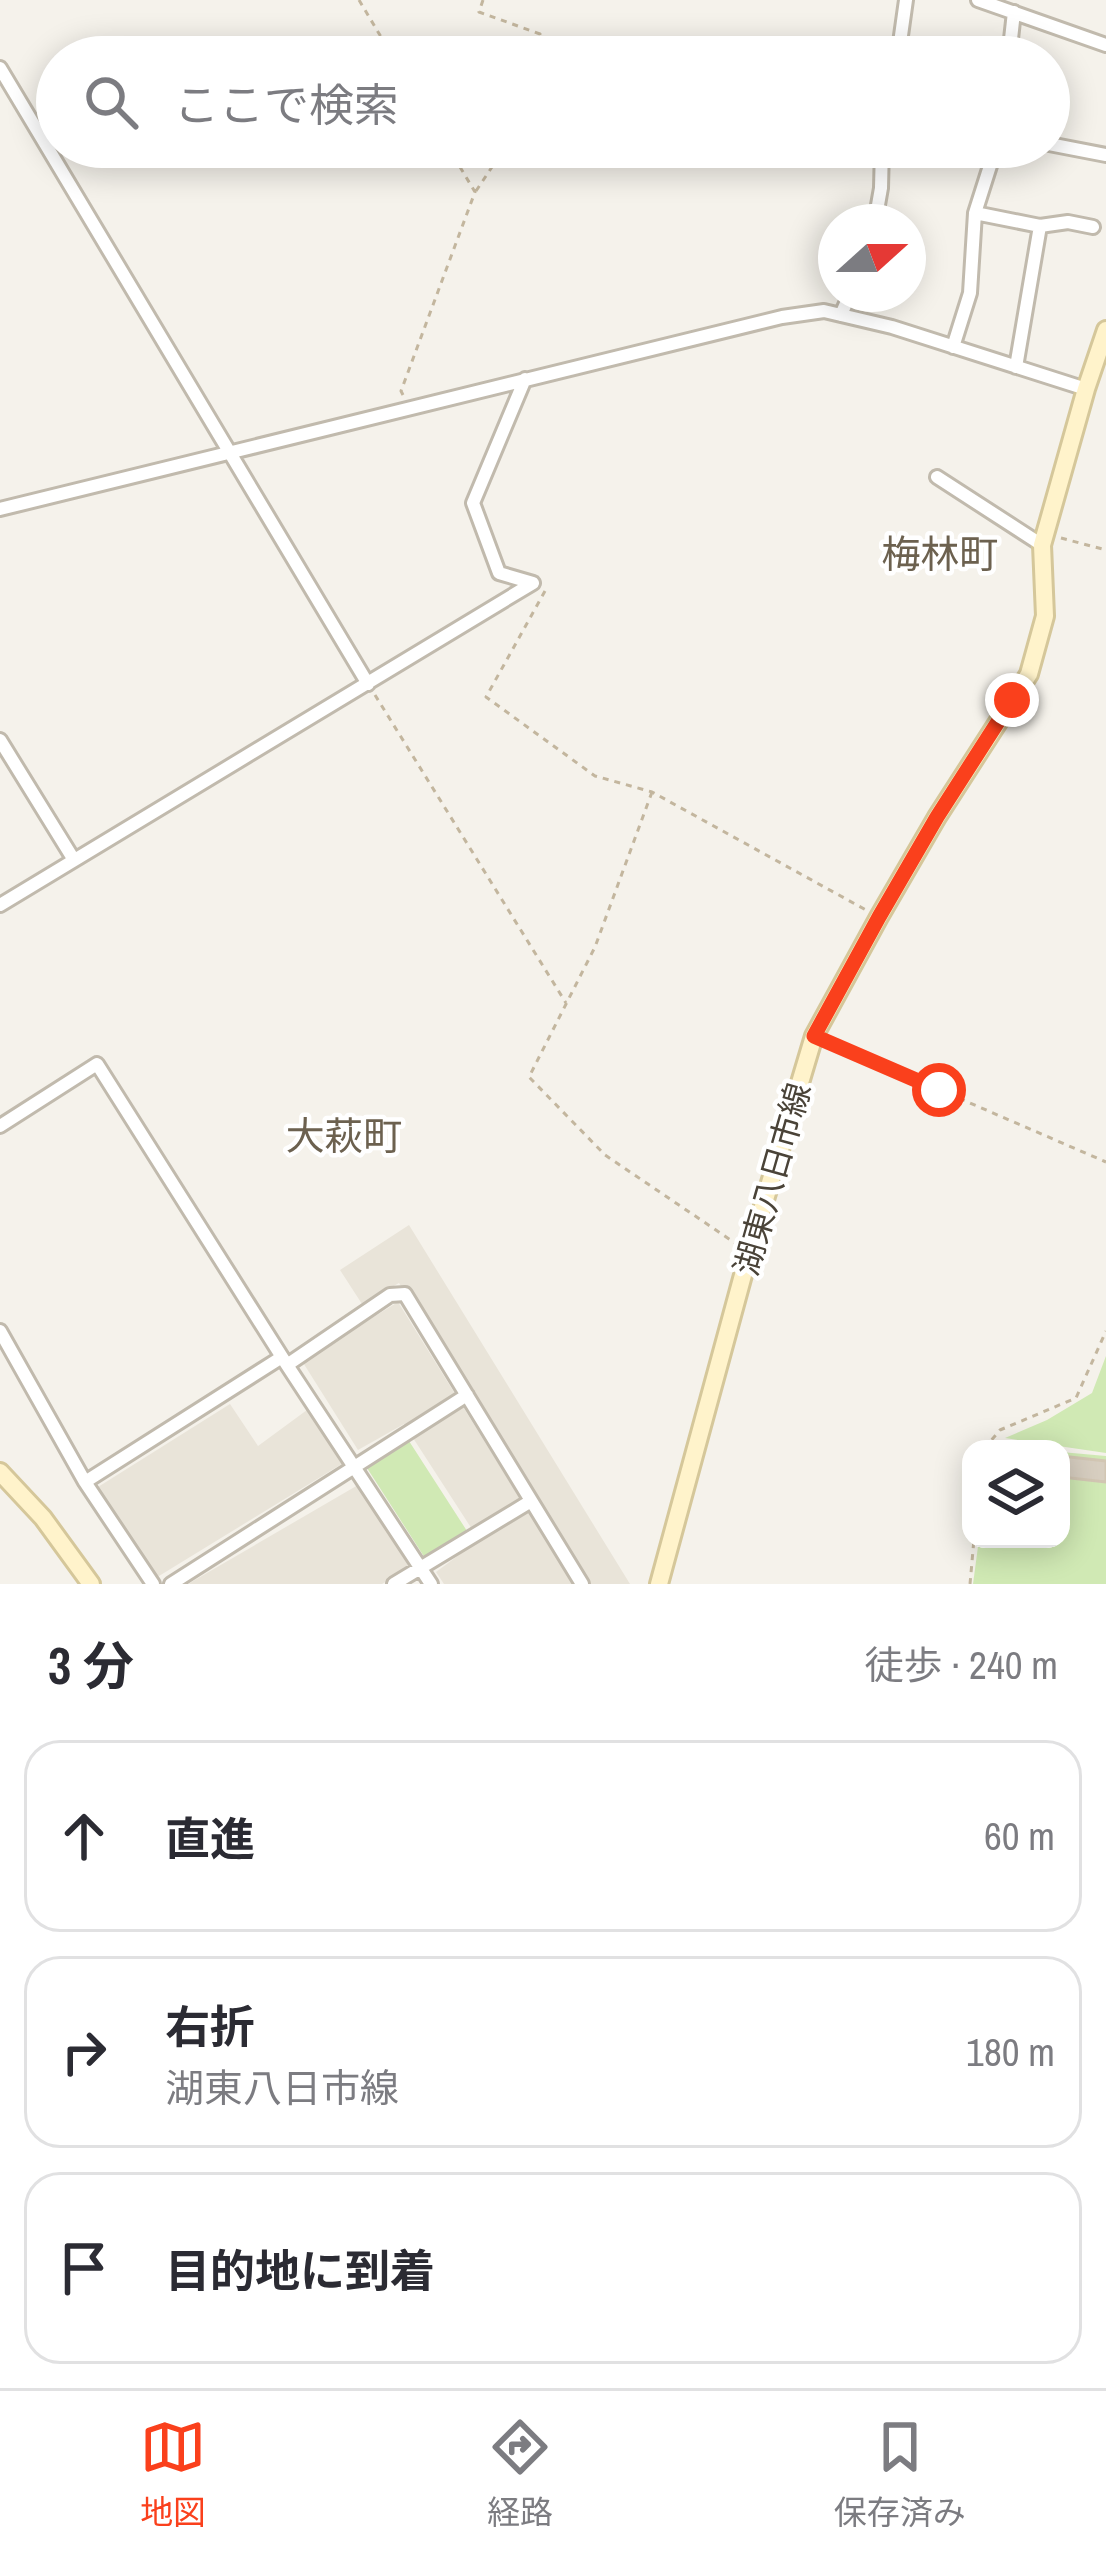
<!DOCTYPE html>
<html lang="ja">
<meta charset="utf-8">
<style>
:root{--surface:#fff;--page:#f7f7f7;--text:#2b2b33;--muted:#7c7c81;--line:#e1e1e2;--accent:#fa401c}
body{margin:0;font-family:"Archivo Narrow","Noto Sans JP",sans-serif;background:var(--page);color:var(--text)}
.controls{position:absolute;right:36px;bottom:36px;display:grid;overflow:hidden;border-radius:24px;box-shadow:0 6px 30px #0003}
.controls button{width:108px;height:108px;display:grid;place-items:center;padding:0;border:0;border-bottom:3px solid var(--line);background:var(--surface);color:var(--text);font:60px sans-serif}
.compass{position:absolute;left:818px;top:204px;width:108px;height:108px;border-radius:50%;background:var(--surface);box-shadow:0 6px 30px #0003;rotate:69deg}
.stop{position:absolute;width:36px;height:36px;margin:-27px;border:9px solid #fa401c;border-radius:50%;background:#fff}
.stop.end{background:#fa401c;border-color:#fff;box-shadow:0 3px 12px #0008}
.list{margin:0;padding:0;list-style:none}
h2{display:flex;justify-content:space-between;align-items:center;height:156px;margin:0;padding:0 48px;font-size:51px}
h2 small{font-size:39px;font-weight:400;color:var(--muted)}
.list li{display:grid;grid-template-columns:78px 1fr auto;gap:36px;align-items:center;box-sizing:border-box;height:192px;margin:0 24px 24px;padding:0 24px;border:3px solid var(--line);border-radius:36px}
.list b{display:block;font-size:45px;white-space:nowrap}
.list p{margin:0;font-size:39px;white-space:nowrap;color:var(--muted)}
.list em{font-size:39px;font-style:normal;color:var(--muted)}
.icon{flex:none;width:66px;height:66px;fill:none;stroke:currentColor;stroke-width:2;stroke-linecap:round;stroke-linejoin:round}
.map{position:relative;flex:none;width:1106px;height:1584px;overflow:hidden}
.search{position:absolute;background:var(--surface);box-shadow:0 6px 30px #0003;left:36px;right:36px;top:36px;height:132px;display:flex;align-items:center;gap:30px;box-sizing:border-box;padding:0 42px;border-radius:66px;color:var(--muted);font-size:45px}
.sheet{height:804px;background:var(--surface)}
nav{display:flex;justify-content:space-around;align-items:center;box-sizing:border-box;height:168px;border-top:3px solid var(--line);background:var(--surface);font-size:33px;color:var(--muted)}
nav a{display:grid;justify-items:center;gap:6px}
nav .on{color:var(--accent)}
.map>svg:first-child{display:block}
</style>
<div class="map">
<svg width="1106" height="1584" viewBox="0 0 1106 1584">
<rect width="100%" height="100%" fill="#f5f2eb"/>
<!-- residential -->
<path fill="#e9e4d9" d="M409,1225L630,1584H587L399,1283L362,1304L340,1270Z
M398,1302L573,1584H444L436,1572L479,1540L404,1424L358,1450L302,1361Z
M230,1404L258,1446L307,1410L345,1462L159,1576L152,1574L98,1487Z
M358,1485L408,1559V1568L382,1584H188Z"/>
<!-- green -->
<path fill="#d0e9b4" d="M1106,1356V1453L1005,1438L1047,1420L1092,1393Z
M409,1441L467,1531L425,1558L367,1468Z
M1061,1452L1106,1456V1584H973L979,1539H1061Z"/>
<!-- building -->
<path fill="#d7cec0" stroke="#d2c6b3" stroke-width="3" d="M1061,1456L1106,1461V1482L1061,1477Z"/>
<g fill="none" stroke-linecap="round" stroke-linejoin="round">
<defs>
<path id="street" d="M978,0L1106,45
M898,57L906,0
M1009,57L1014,12
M0,68L368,684
M1049,144L1106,155
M975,213L1040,226L1068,222L1093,227
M875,222L881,188L882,147
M841,315L850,294
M953,347L970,293L975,213L996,147
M1016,367L1040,226
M525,379L473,503L499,573L533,583
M937,477L1042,545
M0,509L782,317L824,311L892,327L1086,389
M0,740L74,860
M0,905L533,583
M0,1126L97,1064L287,1365L431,1584
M0,1331L85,1482L153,1584
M287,1365L390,1295L405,1294L582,1584
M85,1482L282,1357
M171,1584L467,1395
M394,1584L531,1501"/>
<path id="secondary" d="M0,1472L43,1518L91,1584
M659,1584L749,1253L814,1036L879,917L937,817L1029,674L1045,616L1042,545L1086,389L1106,330"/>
</defs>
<!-- street casing -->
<use href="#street" stroke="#c1baad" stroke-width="18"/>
<!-- secondary casing -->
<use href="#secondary" stroke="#d5c79a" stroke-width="22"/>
<!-- path -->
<path stroke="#c3b69e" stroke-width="3" stroke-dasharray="6 6" stroke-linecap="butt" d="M359,0L393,57
M483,0L479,12L540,34L532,57
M476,191L498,158L501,147
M403,395L401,391L475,192L448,147
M1061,538L1106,550
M545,591L486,697L595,776L652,792L866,910
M375,695L566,1003
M652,792L595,947L529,1077L605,1155L738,1245
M827,1041L1106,1162
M984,1449L1000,1430L1076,1398L1106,1331
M970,1584L974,1539"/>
<!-- street -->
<use href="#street" stroke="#fff" stroke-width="12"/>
<!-- secondary -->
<use href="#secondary" stroke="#fff3cb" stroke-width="16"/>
</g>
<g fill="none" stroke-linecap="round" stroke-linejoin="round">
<!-- route -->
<path stroke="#fa401c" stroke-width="15" d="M939,1090L814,1036L879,917L937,817L1012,700"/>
</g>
<g text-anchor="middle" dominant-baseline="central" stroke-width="9" stroke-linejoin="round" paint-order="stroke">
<!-- street labels -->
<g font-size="33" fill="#4a4338" stroke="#fff">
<text transform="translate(772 1179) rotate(-74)">湖東八日市線</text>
</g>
<!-- quarter labels -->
<g font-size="39" fill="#6c614f" stroke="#fff">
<text x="940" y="554">梅林町</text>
<text x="344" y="1136">大萩町</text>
</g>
</g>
</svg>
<div class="controls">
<button><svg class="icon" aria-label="layers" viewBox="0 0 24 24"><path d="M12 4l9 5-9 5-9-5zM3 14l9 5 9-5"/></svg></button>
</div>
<svg class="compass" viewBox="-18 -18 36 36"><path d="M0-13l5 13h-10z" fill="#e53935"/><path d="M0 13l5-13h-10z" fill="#7c7c81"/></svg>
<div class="stop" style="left:939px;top:1090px"></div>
<div class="stop end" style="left:1012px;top:700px"></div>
<div class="search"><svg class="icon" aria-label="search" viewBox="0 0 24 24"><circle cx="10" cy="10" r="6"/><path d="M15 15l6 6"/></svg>ここで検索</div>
</div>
<section class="sheet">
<h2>3 分<small>徒歩 · 240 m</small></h2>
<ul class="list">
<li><svg class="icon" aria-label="ahead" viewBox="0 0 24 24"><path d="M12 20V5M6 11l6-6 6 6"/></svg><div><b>直進</b></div><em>60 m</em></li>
<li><svg class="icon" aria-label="right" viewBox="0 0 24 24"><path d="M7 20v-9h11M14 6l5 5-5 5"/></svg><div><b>右折</b><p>湖東八日市線</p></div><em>180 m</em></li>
<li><svg class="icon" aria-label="arrive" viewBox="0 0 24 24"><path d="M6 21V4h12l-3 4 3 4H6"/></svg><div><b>目的地に到着</b></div></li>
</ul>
</section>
<nav>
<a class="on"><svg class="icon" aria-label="map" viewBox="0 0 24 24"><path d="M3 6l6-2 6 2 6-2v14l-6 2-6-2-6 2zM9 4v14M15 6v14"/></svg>地図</a>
<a><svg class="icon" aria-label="directions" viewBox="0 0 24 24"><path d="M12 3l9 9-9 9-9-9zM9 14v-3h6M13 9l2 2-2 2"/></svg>経路</a>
<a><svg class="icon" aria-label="saved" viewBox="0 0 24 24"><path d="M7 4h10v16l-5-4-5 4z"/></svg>保存済み</a>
</nav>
